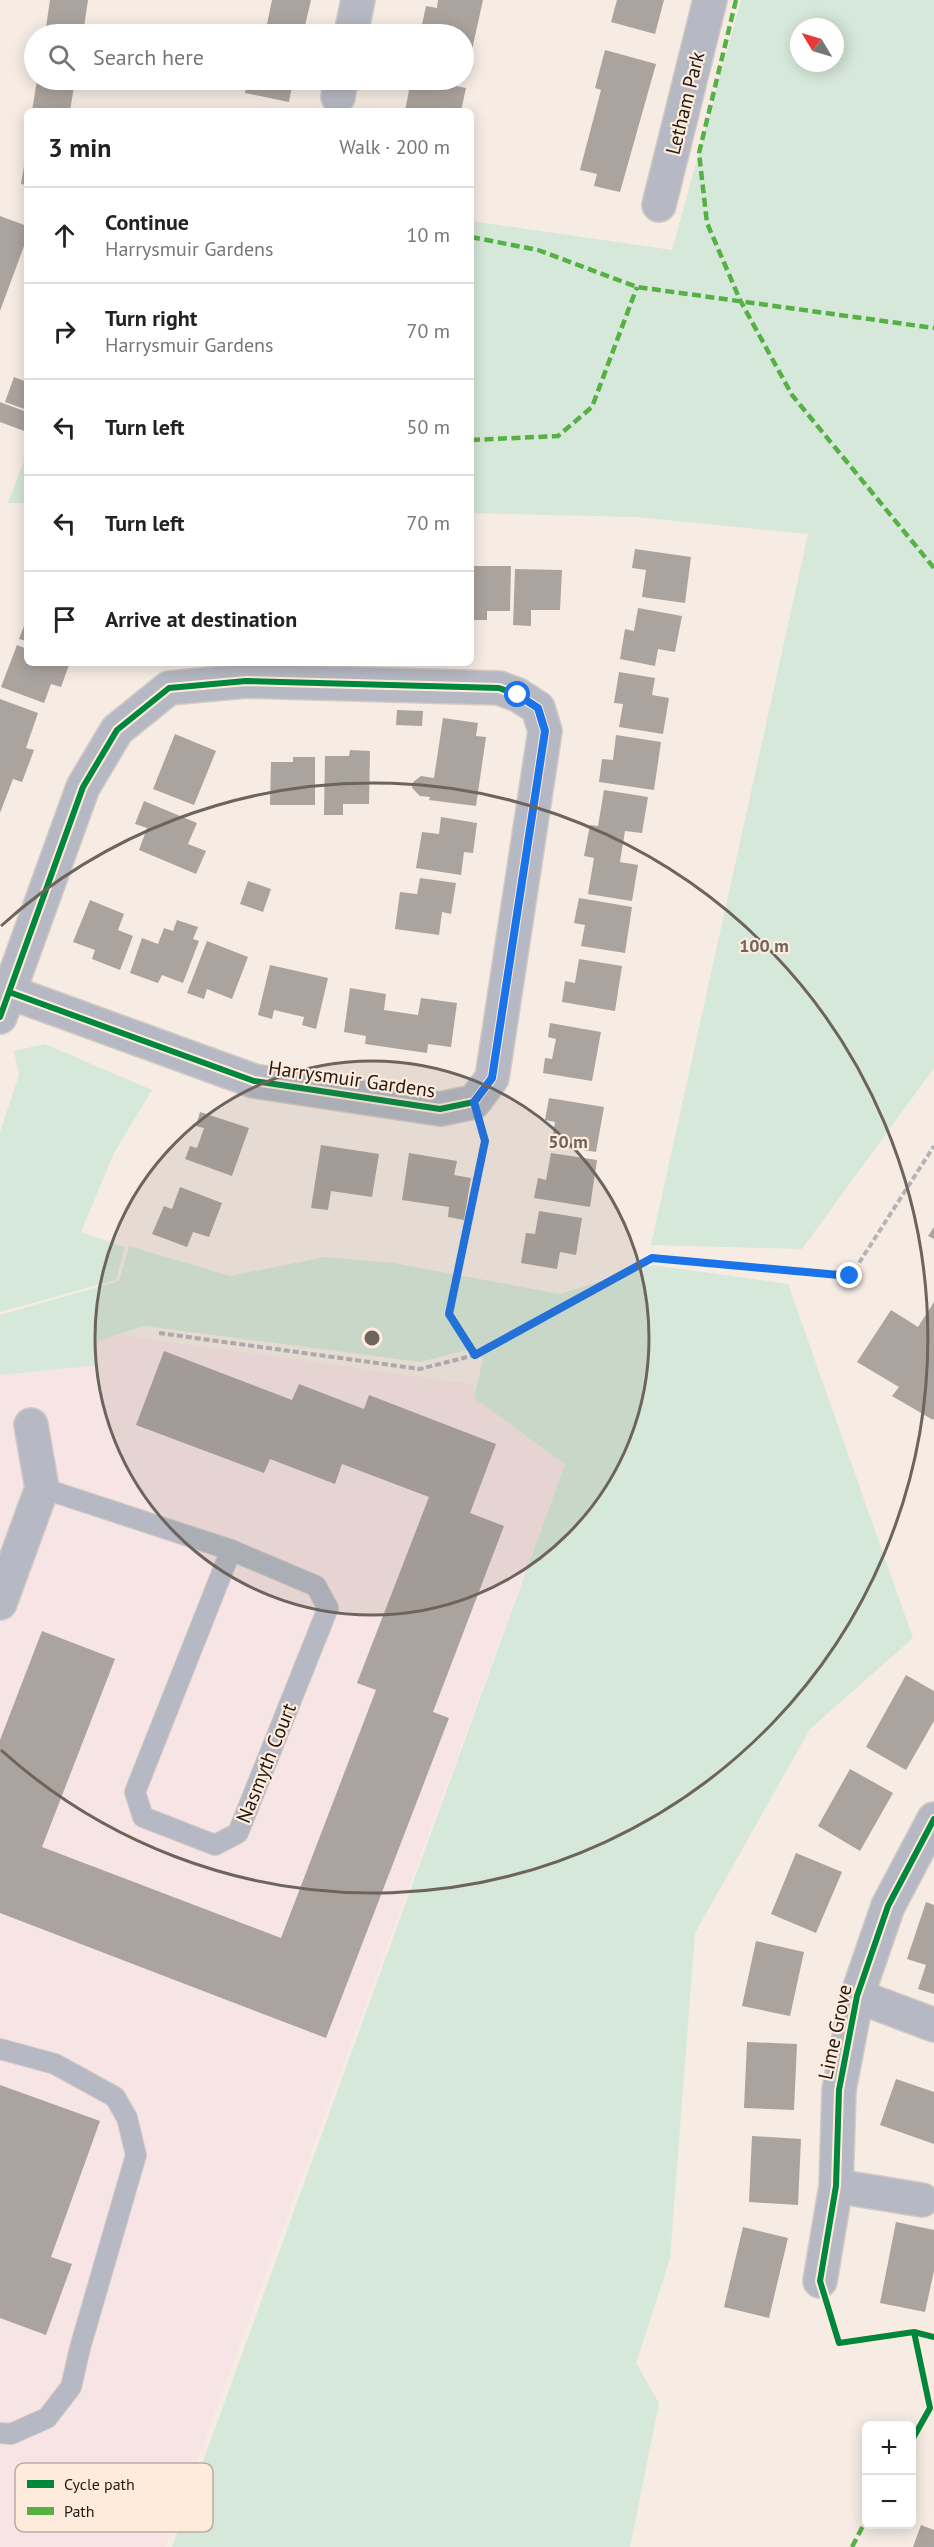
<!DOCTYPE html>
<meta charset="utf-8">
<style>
:root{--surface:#fff;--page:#f2f2f2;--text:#222;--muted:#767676;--line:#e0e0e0}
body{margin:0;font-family:"PT Sans",sans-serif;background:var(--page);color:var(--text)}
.controls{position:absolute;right:18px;bottom:18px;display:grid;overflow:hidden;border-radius:9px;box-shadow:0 3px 15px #0003}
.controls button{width:54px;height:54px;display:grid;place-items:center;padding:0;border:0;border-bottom:2px solid var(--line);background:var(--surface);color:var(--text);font:30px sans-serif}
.compass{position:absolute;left:790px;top:18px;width:54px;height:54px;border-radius:50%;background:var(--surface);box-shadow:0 3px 15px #0003;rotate:308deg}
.stop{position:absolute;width:18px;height:18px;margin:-14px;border:4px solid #1a73e8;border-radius:50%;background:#fff}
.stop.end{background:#1a73e8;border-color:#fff;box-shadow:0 2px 6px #0008}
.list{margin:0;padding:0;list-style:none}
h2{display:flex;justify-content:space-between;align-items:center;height:78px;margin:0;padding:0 24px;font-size:26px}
h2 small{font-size:20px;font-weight:400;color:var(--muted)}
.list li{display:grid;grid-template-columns:39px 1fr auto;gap:18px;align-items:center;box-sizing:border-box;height:96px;padding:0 24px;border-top:2px solid var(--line)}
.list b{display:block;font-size:22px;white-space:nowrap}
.list p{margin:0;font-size:20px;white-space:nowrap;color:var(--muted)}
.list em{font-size:20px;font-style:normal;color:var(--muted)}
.icon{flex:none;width:33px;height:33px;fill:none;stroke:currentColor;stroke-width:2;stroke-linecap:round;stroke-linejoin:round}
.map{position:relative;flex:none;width:934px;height:2547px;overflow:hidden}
.search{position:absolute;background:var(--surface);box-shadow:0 3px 15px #0003;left:24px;top:24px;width:450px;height:66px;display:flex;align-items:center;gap:15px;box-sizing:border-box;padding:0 21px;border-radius:33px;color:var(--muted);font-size:22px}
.panel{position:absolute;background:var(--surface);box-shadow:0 3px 15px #0003;left:24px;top:108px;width:450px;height:558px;border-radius:9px}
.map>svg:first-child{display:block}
</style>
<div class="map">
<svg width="934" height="2547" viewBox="0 0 934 2547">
<rect width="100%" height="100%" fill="#f6ece4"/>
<!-- industrial -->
<path fill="#f7e4e4" d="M71,1328L593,1401L565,1464L165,2547H0V1351Z"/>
<!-- green -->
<path fill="#d6e8d9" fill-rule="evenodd" d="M741,0H934V1068L802,1249L651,1245L808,534L637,517L471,513V221L672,250ZM799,27H835V63H799Z
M27,453V503H8Z
M45,1044L152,1090L114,1153L81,1232L125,1247L116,1280L0,1312V1132L19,1075L14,1051Z
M129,1246L230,1276L325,1257L394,1263L560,1294L653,1265L788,1284L913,1638L810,1729L695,1933L670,2259L636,2363L659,2403L630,2547H172L565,1464L474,1398L483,1359L474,1348L420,1362L144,1326L95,1342L97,1365L0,1375V1315L119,1281Z"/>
<!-- building -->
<path fill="#aba39e" d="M50,0H88L83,34H45Z
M272,0H311L303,34H265Z
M438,0H483L468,68L464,67V34H420L426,6L437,8Z
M617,0H664L655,34L611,22Z
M605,50L656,64L620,192L594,186L597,174L580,170L601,90L595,88Z
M37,80H75L70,111H32Z
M248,80H293L289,102L245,93Z
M411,80H424L466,88L461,111H405Z
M26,154H27V185L21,184Z
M0,216L27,226V238L0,311Z
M14,377L27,382V410L5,402Z
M0,402L27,412V432L0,422Z
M635,549L691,557L685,603L642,597L646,570L632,568Z
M474,566H511L510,611H487V620H471V583H474Z
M515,569L562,570L560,610H531V626L513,625Z
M638,608L682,616L675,652L658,649L655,666L620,659L625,629L634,631Z
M27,618V641L19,639Z
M17,645L27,649V663L69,665L61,687L51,684L44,703L1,687Z
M619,672L655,678L652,695L669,698L663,734L619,727L623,704L614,703Z
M0,699L38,713L26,748L34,750L22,782L13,779L0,813Z
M397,710L423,711L422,726L396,725Z
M443,718L478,723L476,736L486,737L476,806L429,800L430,797L420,796L412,788L413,782L421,776L434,778Z
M175,734L216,751L194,805L153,789Z
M616,735L661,742L654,790L599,782L602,759L613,760Z
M350,750L370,751L369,804H343V815H324L325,756H349Z
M293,757H315V805H270L271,762H293Z
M604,790L648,797L642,833L625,831L620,862L638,865L632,901L588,894L594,858L584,856L590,825L598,826Z
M144,801L197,823L188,844L206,851L196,874L139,850L147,828L135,824Z
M441,817L477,823L473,853L464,852L461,875L416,868L422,832L439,834Z
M420,878L456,883L451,914L442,912L439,935L395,929L400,892L417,894Z
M248,881L271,889L263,912L240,904Z
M579,898L632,907L625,953L581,946L585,925L574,923Z
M90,900L124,914L118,930L133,936L120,970L92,959L95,950L73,942Z
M177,920L198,927L193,939L199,941L183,983L162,975L158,983L130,973L142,938L158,944L164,928L173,931Z
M207,941L248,957L232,999L207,989L204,999L187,993Z
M579,959L622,966L615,1011L562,1002L565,981L575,983Z
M270,965L328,978L316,1029L302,1025L304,1017L274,1010L272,1019L258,1015Z
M350,988L386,994L384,1010L418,1015L421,998L457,1003L451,1047L428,1044L427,1053L365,1044L366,1036L344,1032Z
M550,1023L601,1032L592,1081L543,1073L545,1058L552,1059L556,1039L548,1037Z
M549,1098L604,1107L596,1152L551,1145L555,1122L545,1120Z
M200,1112L249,1128L232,1176L185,1159L190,1146L197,1148L204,1128L196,1126Z
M321,1145L379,1154L372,1197L331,1191L328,1210L311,1208Z
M409,1153L457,1161L454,1175L471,1178L464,1220L448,1217L449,1207L402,1200Z
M551,1153L597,1160L590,1207L534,1198L538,1178L546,1180Z
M180,1187L222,1203L209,1237L193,1232L187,1247L152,1234L164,1206L172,1209Z
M539,1211L582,1218L576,1255L560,1252L557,1269L521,1263L526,1233L535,1234Z
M934,1227V1239L928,1236Z
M934,1302V1418L933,1420L892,1396L899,1387L857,1362L891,1310L918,1327Z
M164,1351L292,1400L299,1384L364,1409L369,1395L496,1444L470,1513L504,1526L433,1712L449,1718L326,2038L0,1913V1740L42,1631L115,1659L42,1847L281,1938L376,1690L357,1683L429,1497L342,1464L335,1484L270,1459L264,1473L136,1425Z
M906,1675L934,1691V1721L906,1770L866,1747Z
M850,1769L893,1793L860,1851L818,1826Z
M796,1853L842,1872L816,1933L771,1914Z
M926,1902L934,1905V1994L918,1989L926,1965L907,1959Z
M756,1941L804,1952L790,2016L742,2006Z
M747,2042L797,2044L794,2110L744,2108Z
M896,2079L934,2092V2144L880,2125Z
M0,2085L100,2121L51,2257L72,2264L46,2335L0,2318Z
M752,2136L801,2139L798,2205L749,2202Z
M896,2222L934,2230V2271L925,2312L880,2303Z
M743,2227L788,2238L769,2318L724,2307Z
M921,2525L934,2530V2547H913Z"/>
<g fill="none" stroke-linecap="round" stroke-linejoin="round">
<defs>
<path id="service" d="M42,1488L231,1550
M231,1550L316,1586L328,1608L238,1833L215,1845L143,1817L135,1792Z
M0,2049L55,2064L115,2097L127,2118L136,2155L80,2348L71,2387L47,2418L11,2434L0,2433"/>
<path id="minor" d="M351,34L358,0
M338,97L341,80
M659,205L710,0
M0,1017L83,787L117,730L169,688L246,681L499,688L518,695L538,708L545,731L492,1078L474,1102L440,1109L254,1081L9,992
M0,1603L42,1488L31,1425
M857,1996L934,2025
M836,2186L922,2200
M820,2281L836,2186L839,2090L857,1996L888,1906L934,1819"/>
</defs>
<!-- service casing -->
<use href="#service" stroke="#d2cac5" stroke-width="22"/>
<!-- minor casing -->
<use href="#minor" stroke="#d2cac5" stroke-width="36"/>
<!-- path -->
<path stroke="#b4b3b8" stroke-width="4" stroke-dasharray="6 3" stroke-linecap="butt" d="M159,1333L420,1369L475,1355L652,1258L850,1277L934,1146
M475,1355L449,1314L485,1141L483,1136"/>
<!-- service -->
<use href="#service" stroke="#b6b9c3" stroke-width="20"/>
<!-- minor -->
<use href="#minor" stroke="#b6b9c3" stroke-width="33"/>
<!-- quiet -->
<path stroke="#55b144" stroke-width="4.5" stroke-dasharray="9 4.5" stroke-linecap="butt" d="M736,0L699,153L707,223L740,300L792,395L934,568
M471,237L538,250L637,287L934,328
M471,440L558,436L592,407L637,287
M852,2547L866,2520"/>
<defs>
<path id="cycleway" d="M0,1017L83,787L117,730L169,688L246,681L499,688L518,695L538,708L545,731L492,1078L474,1102L440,1109L254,1081L9,992
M934,1819L888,1906L857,1996L839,2090L836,2186L820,2281L839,2343L914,2332L934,2337
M912,2440L930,2408L914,2332"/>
</defs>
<!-- cycleway casing -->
<use href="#cycleway" stroke="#feebdc" stroke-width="10"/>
<!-- cycleway -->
<use href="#cycleway" stroke="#00873e" stroke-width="6"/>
</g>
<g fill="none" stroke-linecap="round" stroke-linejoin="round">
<!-- route -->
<path stroke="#1a73e8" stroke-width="8" d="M518,695L538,708L545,731L492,1078L474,1102L485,1141L449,1314L475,1355L652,1258L850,1276"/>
</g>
<!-- distance rings -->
<circle cx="372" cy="1338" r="277" fill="#6c645d" fill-opacity=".12"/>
<g fill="none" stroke="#6c645d" stroke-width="3">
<circle cx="372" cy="1338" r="277"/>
<path d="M1 926A555 555 0 1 1 1 1750"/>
</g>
<g text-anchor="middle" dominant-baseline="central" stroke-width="4.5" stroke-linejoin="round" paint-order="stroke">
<!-- street labels -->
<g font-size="20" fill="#211a15" stroke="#feebdc">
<text transform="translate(685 103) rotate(-76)">Letham Park</text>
<text transform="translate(352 1079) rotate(8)">Harrysmuir Gardens</text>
<text transform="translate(266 1763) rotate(-68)">Nasmyth Court</text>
<text transform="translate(835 2032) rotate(-78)">Lime Grove</text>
</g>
</g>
<!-- legend -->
<rect x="15" y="2463" width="198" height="69" rx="9" fill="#feebdc" stroke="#bcaca0" stroke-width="1.5"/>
<rect x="27" y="2480" width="27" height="8" fill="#00873e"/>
<rect x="27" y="2507" width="27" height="8" fill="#55b144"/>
<g font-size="16" fill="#211a15">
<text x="64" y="2490">Cycle path</text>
<text x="64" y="2517">Path</text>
</g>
<circle cx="372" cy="1338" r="9" fill="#6c645d" stroke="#feebdc" stroke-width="3"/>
<g font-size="18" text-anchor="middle" font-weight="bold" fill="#6c645d" stroke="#feebdc" stroke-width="4.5" stroke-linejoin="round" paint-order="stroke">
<text x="764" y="952">100 m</text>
<text x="568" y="1148">50 m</text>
</g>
</svg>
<div class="controls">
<button>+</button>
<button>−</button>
</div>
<svg class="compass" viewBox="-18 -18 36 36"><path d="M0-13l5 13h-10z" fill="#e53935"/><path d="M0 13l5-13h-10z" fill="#767676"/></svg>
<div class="stop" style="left:518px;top:695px"></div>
<div class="stop end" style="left:850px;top:1276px"></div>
<div class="search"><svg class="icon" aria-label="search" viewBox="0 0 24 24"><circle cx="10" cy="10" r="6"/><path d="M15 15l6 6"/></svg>Search here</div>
<section class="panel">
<h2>3 min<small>Walk · 200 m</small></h2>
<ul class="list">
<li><svg class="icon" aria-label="ahead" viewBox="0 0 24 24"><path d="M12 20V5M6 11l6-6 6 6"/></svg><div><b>Continue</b><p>Harrysmuir Gardens</p></div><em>10 m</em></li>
<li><svg class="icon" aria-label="right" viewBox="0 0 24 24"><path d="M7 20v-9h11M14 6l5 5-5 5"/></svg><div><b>Turn right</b><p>Harrysmuir Gardens</p></div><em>70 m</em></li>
<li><svg class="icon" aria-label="left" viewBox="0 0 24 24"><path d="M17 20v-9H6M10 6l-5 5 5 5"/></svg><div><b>Turn left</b></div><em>50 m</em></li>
<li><svg class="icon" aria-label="left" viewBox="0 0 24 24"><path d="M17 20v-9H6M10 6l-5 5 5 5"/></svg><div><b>Turn left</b></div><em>70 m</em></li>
<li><svg class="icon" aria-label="arrive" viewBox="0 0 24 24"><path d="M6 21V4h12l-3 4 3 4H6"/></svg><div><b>Arrive at destination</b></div></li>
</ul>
</section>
</div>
